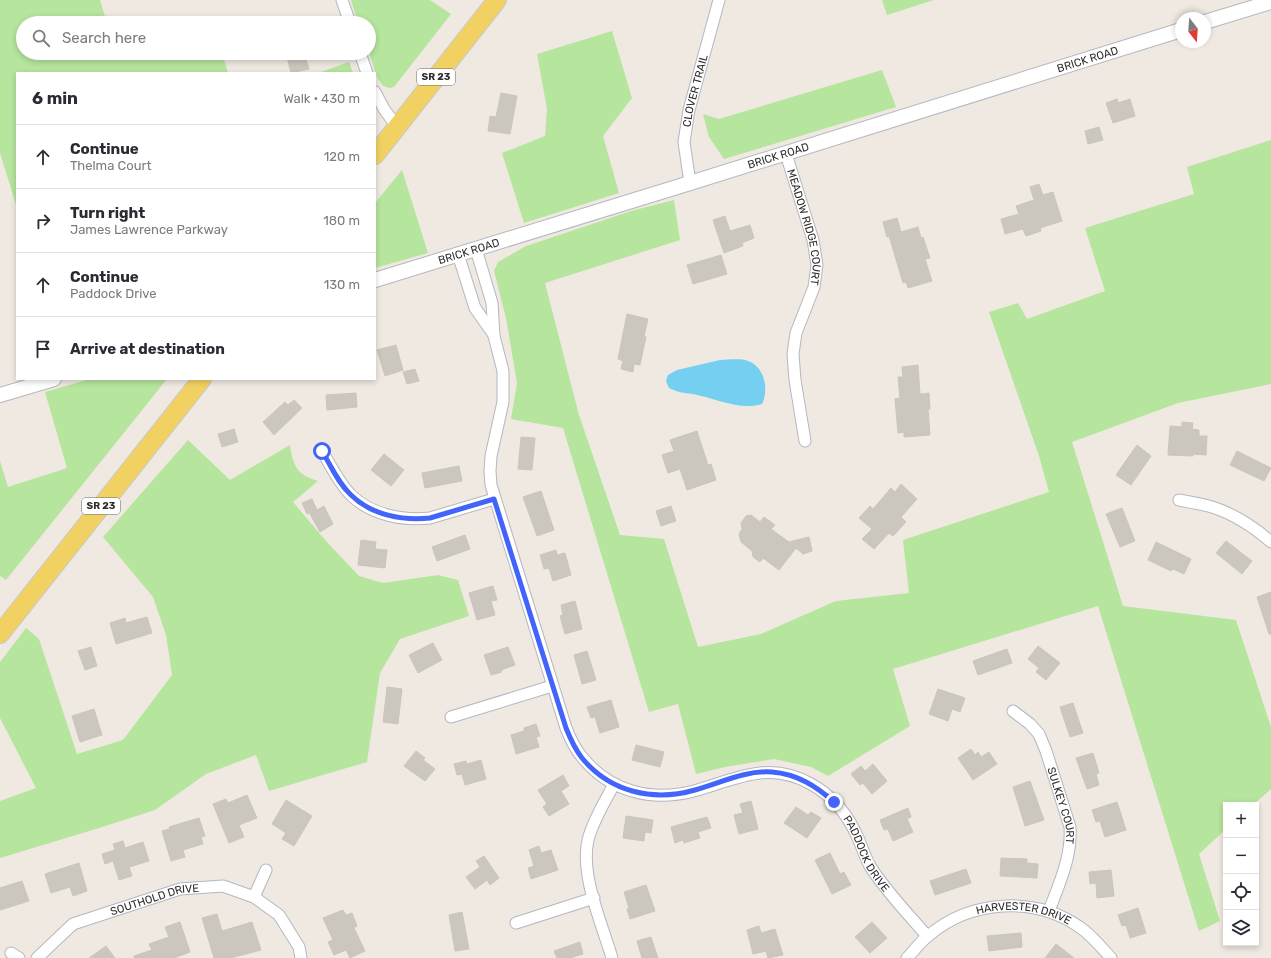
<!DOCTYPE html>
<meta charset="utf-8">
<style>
:root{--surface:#fff;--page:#f7f7f7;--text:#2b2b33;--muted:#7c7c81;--line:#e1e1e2}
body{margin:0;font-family:Rubik,sans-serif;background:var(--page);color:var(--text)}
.controls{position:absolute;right:12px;bottom:12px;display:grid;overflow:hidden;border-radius:0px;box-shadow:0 2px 6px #0003}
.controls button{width:36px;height:36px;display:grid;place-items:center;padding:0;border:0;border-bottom:1px solid var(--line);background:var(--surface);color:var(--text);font:20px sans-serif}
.compass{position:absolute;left:1175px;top:12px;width:36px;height:36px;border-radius:50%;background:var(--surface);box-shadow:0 2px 6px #0003;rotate:163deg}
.stop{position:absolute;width:12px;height:12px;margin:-9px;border:3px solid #4264fb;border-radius:50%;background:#fff}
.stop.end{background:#4264fb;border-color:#fff;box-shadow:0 1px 4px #0008}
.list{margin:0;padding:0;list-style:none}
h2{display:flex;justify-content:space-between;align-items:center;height:52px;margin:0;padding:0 16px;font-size:17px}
h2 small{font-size:13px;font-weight:400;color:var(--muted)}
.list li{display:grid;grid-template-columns:26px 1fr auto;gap:12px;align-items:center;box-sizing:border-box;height:64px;padding:0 16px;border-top:1px solid var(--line)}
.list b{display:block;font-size:15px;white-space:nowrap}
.list p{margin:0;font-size:13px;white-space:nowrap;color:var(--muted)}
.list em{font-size:13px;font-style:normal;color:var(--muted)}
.icon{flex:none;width:22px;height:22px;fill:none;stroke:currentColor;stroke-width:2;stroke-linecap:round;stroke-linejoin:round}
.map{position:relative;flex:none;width:1271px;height:958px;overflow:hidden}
.search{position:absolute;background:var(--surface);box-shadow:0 2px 6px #0003;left:16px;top:16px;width:360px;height:44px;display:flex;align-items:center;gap:10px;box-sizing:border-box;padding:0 14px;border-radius:22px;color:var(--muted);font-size:15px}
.panel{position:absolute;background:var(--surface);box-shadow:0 2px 6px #0003;left:16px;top:72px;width:360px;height:308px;border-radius:0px}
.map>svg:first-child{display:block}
</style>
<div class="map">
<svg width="1271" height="958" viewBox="0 0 1271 958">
<rect width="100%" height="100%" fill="#efe9e1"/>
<!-- green -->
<path fill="#b6e59e" d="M0,0H100L107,23H23V53H116L117,58L134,53H222L228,73H17V208L0,153Z
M351,0H430L451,14L394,87L390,88L383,86L377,77L369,53V23H358Z
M882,0H934L887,15Z
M612,31L632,98L603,136L619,193L524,223L502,153L545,136L547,109L537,54Z
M349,62L353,73H318Z
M882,70L896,107L724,159L709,137L703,114L719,119Z
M1271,140V384L1178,403L1072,442L1123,606L1236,620L1271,727V789L1253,805H1226V829L1199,854L1220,921L1199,931L1098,606L893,669L910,726L828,776L811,767L774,759L725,767L696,774L678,704L649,712L563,428L511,419L517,383L506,318L494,271L498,262L526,246L631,211L674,200L680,240L545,283L579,415L620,535L664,539L698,647L761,634L836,601L909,593L903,540L1049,492L1039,456L989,312L1018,303L1027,319L1105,291L1085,228L1194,194L1187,167Z
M402,170L428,253L375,268V203Z
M90,379H167L6,580L0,576V461L8,487L67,468L45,392Z
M188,440L230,480L290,445C293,466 297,475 318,481L293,502L326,541L359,576L383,583L438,575L458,580L469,616L400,639L380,673L367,762L269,791L256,755L206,774L155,810L96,829L0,858V801L36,788L0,718V662L26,628L39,639L77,754L123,740L172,675L166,635L153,597L103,537Z"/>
<!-- water -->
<path fill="#75cff0" d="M720,360C728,360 740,358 748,361C765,367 769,390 762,404C739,411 715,398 693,394C684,393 677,392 669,388L666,381L668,375L677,370Z"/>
<!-- building -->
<path fill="#cbc7bf" stroke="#cbc5ba" d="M286,53H304L309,69L291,73Z
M501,93L517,96L510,134L488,131L490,116L496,117Z
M1117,99L1118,103L1130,99L1135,116L1113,123L1106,103Z
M1099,127L1103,140L1088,144L1085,131Z
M1039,184L1043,195L1053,192L1062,221L1040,228L1041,231L1026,236L1023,229L1005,234L1001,219L1019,214L1016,206L1034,200L1030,187Z
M725,216L730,231L750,225L754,238L742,243L743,246L724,253L713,220Z
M897,218L901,232L918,227L921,238L923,237L930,258L925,259L932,281L908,288L906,282L903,283L889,236L887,237L883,222Z
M721,255L727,274L693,284L687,265Z
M627,314L648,319L644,336L646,337L640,365L634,364L633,372L621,369L623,361L618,359Z
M396,345L403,370L385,376L377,350Z
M918,365L920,394L929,393L930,409H928L930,435L904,437V432L898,433L895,399L900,398L898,377H903L902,367Z
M415,369L419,381L407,384L403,372Z
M356,393L357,407L327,410L326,395Z
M294,400L302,408L274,435L263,422L285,402L288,405Z
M1182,422L1193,423L1192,429L1199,430V436H1207L1206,455L1193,454V456L1168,455L1170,426L1182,427Z
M234,429L238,442L222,447L218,434Z
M697,431L708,465L711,464L716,480L687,490L680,469L668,473L662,455L674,451L670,440Z
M521,437L535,438L532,470L518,469Z
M1137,445L1151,456L1131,485L1116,475Z
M1237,451L1271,468L1264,481L1230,465Z
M384,454L404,470L391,486L371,470Z
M459,466L462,481L425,488L422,473Z
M901,484L917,499L901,517L906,522L893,536L889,533L874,549L862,539L872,529L859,518L870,506L873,509L891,488L895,492Z
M541,491L554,530L537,536L523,497Z
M312,499L317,510L324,506L333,524L320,532L310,514L316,510L307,514L302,503Z
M671,506L676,521L661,526L656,511Z
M1122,508L1135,541L1120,547L1106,514Z
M751,515L760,522L764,517L775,525L771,529L789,542L809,537L812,551L803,554L796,548L779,570L763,558L760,562L753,557L752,551L741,542L739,534L742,529L741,523L746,516Z
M465,535L470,549L437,561L432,547Z
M361,540L376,542L375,549L387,550L385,568L358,565Z
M1226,541L1252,561L1242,574L1216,553Z
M1156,542L1191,559L1184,574L1173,569L1171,571L1148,560Z
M556,550L557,555L565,553L571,575L553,581L549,568L544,569L540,555Z
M493,586L497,600L491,601L495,615L477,620L469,593Z
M1271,592V634H1269L1257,597Z
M575,601L582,629L565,634L560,616L563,615L561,605Z
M147,617L152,633L116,644L110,623L125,618L126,623Z
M433,643L442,660L418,673L409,655Z
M1038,646L1060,663L1046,680L1036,672L1039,668L1028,659Z
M91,647L97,666L85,670L78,651Z
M508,647L515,665L501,670L502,672L491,675L484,655Z
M1007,649L1012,663L978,675L973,661Z
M587,651L596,680L582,684L574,655Z
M387,687L402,689L398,724L383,722Z
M938,689L965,698L960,712L952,709L948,721L929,714Z
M611,700L619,727L600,733L595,717L591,718L587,707Z
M1073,703L1083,733L1070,737L1060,707Z
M94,709L102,735L80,742L72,716Z
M536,724L540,736L536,737L539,747L516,754L511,735L524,731V728Z
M636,745L664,752L660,767L632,760Z
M971,749L975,755L978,752L981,757L989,752L997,764L973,780L958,758Z
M416,751L425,758L423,760L435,769L425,781L404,766Z
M1093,753L1099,773L1096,774L1099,785L1087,789L1076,758Z
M481,760L486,779L465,785L462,774L457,775L454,764L466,761L467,764Z
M873,764L887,781L872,794L863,783L860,785L851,774L861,766L865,771Z
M563,775L569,786L561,791L569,804L549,816L543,807L547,804L538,790Z
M1030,781L1044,820L1025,826L1013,787Z
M247,795L257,818L239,825L244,837L229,843L213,804L226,799L228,803Z
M286,800L312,816L294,846L282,839L286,833L272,824Z
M751,801L758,829L739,834L734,815L743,813L740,804Z
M1117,802L1126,830L1105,837L1100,821L1096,822L1092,810Z
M796,807L808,815L811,812L821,818L807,838L784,823Z
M908,808L911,817L907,819L913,832L893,841L888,829L884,830L880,820Z
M626,816L653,820L651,833L645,832L644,841L623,838Z
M707,817L711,828L698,832L700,838L684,843L683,840L675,843L671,827Z
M199,818L205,836L201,837L203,844L183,850L185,857L171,861L162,831L170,829L169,827Z
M123,841L125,848L143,842L149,861L129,867L132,876L119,880L113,861L105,864L102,854L115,850L113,844Z
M539,846L541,853L551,850L558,870L531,879L528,868L534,866L529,850Z
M830,853L840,874L844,872L851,885L832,894L815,860Z
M484,856L499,878L490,885L487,880L475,889L466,877L480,867L476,861Z
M1001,858L1027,859V863L1038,864L1037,878L1000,876Z
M79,863L87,891L73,896L70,887L51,893L45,874Z
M966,869L971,883L935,895L930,881Z
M1111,870L1114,896L1097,898L1096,883L1090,884L1089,872Z
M22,881L29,901L0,910V888Z
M646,885L655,911L630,919L627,909L629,908L624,892Z
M1138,908L1146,933L1130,938L1126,925L1122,926L1118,915Z
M343,910L346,915L352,913L357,926L354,928L365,951L350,958L346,950L334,955L328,942L333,940L323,918Z
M462,912L469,949L455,951L449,915Z
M217,914L222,931L252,922L261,950L231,958H214L202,918Z
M180,922L190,952L174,958H134V956L152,950L149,944L169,937L165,927Z
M872,922L887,938L870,953L855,937Z
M759,926L761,933L775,929L783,955L768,958L766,951L753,954L747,930Z
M1021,933L1022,947L989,951L987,936Z
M651,937L658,958H642L637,941Z
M580,942L583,954L570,958H557L554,951Z
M1056,944L1074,958H1045Z
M106,946L115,958H89Z"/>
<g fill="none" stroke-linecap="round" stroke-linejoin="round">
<defs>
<g id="minor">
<path d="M342,0L350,23"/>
<path d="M360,53L367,73"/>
<path d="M375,92L384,109L397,127"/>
<path id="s1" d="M786,154L813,240L817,265L814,287L796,333L793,354L795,380L805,441"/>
<path id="s2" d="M690,183L684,142L689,110L719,0"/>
<path id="s3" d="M476,249L492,303L494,336L503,371V402L491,456L490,471L491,485L566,728C570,738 575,749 582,757C610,792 652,802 694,791C736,779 769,760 811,784C833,796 848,815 858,838C862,847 865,857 870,866C884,889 909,915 927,936"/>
<path d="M458,254L475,308L494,335"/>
<path d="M322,451C331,466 339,483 351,495C371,515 403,521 430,518L494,499"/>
<path d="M1179,500C1190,502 1201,504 1212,507C1234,514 1254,527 1271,542"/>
<path id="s4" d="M1013,711L1030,724L1039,734L1046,751L1070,827C1072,857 1059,884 1049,911"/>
<path d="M451,717L552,686"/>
<path d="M254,897L266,870"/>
<path d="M516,923L594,898"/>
<path d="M11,953L19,958"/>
<path id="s5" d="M37,958L73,924L180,889L223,886L254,897L279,915L299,947L301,958"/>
<path d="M612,958C602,924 580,875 588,840C593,820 605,802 614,784"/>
<path id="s6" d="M907,958C914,951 920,942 928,936C970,900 1035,895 1081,928C1092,936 1101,947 1111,958"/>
</g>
<g id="tertiary">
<path d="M1205,22L1271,2"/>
<path id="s7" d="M375,280L690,183L1181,30"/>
<path d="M0,395L54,379"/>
</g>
<path id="primary" d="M375,155L497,0
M0,634L202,379"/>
</defs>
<!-- minor casing -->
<use href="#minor" stroke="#b4b7c1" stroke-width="13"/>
<!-- tertiary casing -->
<use href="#tertiary" stroke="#b4b7c1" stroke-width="16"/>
<!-- primary casing -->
<use href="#primary" stroke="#c9c9c9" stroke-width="20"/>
<!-- minor -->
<use href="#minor" stroke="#fff" stroke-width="11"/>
<!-- tertiary -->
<use href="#tertiary" stroke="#fff" stroke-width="14"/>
<!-- primary -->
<use href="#primary" stroke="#f2d163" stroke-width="18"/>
</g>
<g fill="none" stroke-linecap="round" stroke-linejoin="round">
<!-- route -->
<path stroke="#4264fb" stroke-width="5" d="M322,451C331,466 338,483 351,495C371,515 403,521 430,518L494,499L566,728C570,738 575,749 582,758C610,792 653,802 695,790C720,783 746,770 772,772C797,774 816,786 834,802"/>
</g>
<g text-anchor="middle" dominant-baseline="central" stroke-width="4" stroke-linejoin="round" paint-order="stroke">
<!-- shield labels -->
<g fill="#fff" stroke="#6d6d6d" stroke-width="1">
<rect x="417" y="69" width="38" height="16" rx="3"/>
<rect x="82" y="498" width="38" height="16" rx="3"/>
</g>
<g font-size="10" font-weight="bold" fill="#2e2e2e">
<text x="436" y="77">SR 23</text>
<text x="101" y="506">SR 23</text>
</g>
<!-- street labels -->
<g font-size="11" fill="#2e2e2e" stroke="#fff">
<text stroke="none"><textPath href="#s7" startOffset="746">BRICK ROAD</textPath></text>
<text stroke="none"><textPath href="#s2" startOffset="94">CLOVER TRAIL</textPath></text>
<text stroke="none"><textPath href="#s7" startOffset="422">BRICK ROAD</textPath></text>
<text stroke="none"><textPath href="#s1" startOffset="76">MEADOW RIDGE COURT</textPath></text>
<text stroke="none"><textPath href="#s7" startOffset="98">BRICK ROAD</textPath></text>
<text stroke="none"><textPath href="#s4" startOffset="110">SULKEY COURT</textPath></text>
<text stroke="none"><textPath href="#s3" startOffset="865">PADDOCK DRIVE</textPath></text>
<text stroke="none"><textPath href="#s5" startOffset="135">SOUTHOLD DRIVE</textPath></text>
<text stroke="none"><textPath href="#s6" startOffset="134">HARVESTER DRIVE</textPath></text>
</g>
</g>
</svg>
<div class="controls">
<button>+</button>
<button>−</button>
<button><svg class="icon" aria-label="locate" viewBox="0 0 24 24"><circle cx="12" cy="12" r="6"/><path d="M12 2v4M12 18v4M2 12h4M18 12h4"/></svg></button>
<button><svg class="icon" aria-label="layers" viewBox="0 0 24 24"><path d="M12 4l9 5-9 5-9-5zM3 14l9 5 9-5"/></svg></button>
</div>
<svg class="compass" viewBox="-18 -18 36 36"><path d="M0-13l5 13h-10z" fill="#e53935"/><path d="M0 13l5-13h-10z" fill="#7c7c81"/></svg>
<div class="stop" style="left:322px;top:451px"></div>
<div class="stop end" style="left:834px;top:802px"></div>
<div class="search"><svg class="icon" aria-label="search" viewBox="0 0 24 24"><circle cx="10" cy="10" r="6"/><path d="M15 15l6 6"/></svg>Search here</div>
<section class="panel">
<h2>6 min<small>Walk · 430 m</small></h2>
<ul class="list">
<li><svg class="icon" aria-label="ahead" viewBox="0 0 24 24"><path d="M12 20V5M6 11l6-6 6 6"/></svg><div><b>Continue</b><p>Thelma Court</p></div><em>120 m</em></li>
<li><svg class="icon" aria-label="right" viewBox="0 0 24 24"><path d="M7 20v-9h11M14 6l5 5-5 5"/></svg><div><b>Turn right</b><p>James Lawrence Parkway</p></div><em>180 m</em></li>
<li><svg class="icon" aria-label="ahead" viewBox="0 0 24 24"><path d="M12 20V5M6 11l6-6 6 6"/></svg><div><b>Continue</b><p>Paddock Drive</p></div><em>130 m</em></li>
<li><svg class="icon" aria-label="arrive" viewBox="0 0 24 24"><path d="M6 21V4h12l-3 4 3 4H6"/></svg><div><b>Arrive at destination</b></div></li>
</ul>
</section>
</div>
